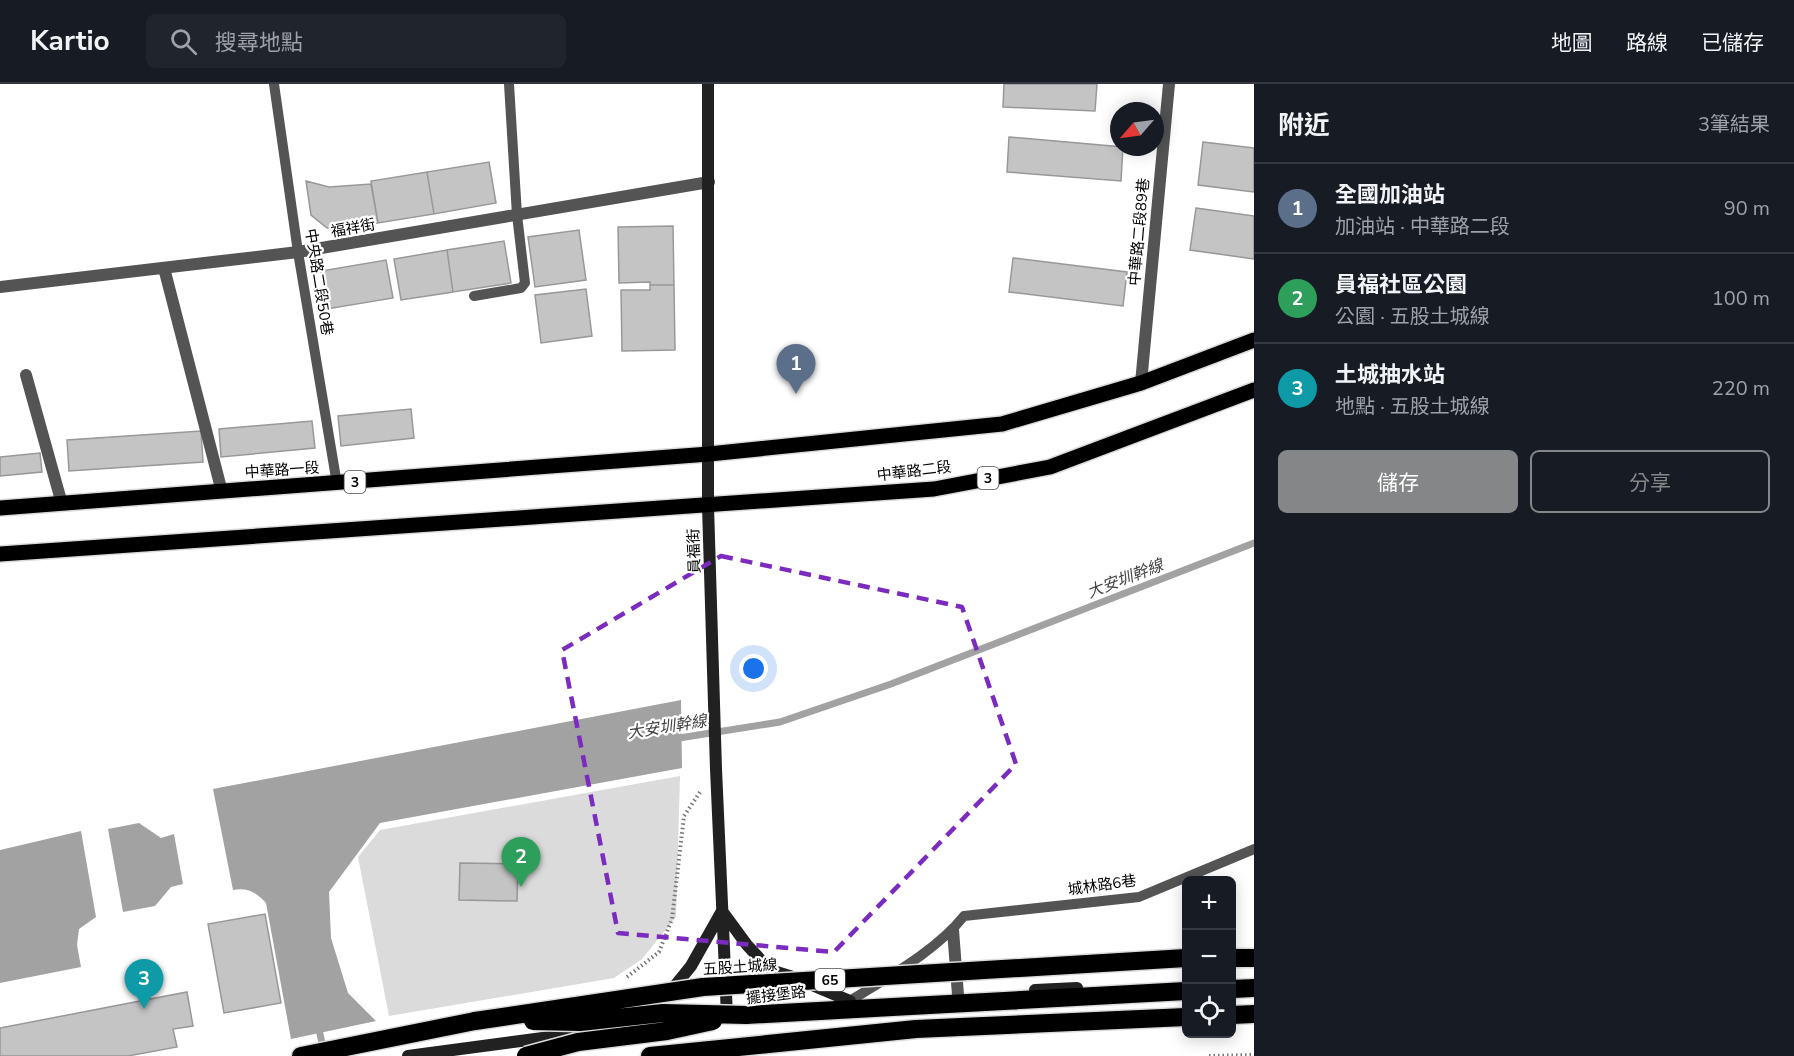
<!DOCTYPE html>
<html lang="zh-TW">
<meta charset="utf-8">
<style>
:root{--surface:#171b24;--page:#20242c;--text:#f1f3f6;--muted:#9ea1a6;--line:#363941;--accent:#858687}
body{margin:0;font-family:"Nunito Sans","Noto Sans TC",sans-serif;background:var(--page);color:var(--text)}
.controls{position:absolute;right:18px;bottom:18px;display:grid;overflow:hidden;border-radius:9px;box-shadow:0 3px 15px #0003}
.controls button{width:54px;height:54px;display:grid;place-items:center;padding:0;border:0;border-bottom:2px solid var(--line);background:var(--surface);color:var(--text);font:30px sans-serif}
.compass{position:absolute;left:1110px;top:18px;width:54px;height:54px;border-radius:50%;background:var(--surface);box-shadow:0 3px 15px #0003;rotate:242deg}
.you{position:absolute;left:754px;top:585px;width:21px;height:21px;margin:-15px;border:4px solid #fff;border-radius:50%;background:#1a73e8;box-shadow:0 0 0 9px #1a73e833}
.badge{display:grid;place-items:center;width:39px;height:39px;border-radius:50%;background:var(--accent);color:#fff;font-size:20px;font-weight:700}
.pin{position:absolute;translate:-50% -50px;filter:drop-shadow(0 2px 3px #0008)}
.pin::after{content:'';position:absolute;top:32px;width:21px;height:18px;background:inherit;clip-path:polygon(0 0,100% 0,50% 100%)}
.list{margin:0;padding:0;list-style:none}
h2{display:flex;justify-content:space-between;align-items:center;height:78px;margin:0;padding:0 24px;font-size:26px}
h2 small{font-size:20px;font-weight:400;color:var(--muted)}
.list li{display:grid;grid-template-columns:39px 1fr auto;gap:18px;align-items:center;box-sizing:border-box;height:90px;padding:0 24px;border-top:2px solid var(--line)}
.list b{display:block;font-size:22px;white-space:nowrap}
.list p{margin:0;font-size:20px;white-space:nowrap;color:var(--muted)}
.list em{font-size:20px;font-style:normal;color:var(--muted)}
.actions{display:flex;gap:12px;padding:18px 24px}
.actions a{flex:1;padding:14px 0;border:2px solid var(--accent);border-radius:9px;text-align:center;font-size:21px;color:var(--accent)}
.actions .main{background:var(--accent);color:#fff}
.icon{flex:none;width:33px;height:33px;fill:none;stroke:currentColor;stroke-width:2;stroke-linecap:round;stroke-linejoin:round}
.map{position:relative;flex:none;width:1254px;height:972px;overflow:hidden}
header{display:flex;align-items:center;gap:36px;box-sizing:border-box;height:84px;padding:0 30px;background:var(--surface);border-bottom:2px solid var(--line)}
header strong{font-size:28px}
nav{display:flex;gap:33px;margin-inline-start:auto;font-size:21px}
.search{width:420px;height:54px;background:var(--page);display:flex;align-items:center;gap:15px;box-sizing:border-box;padding:0 21px;border-radius:9px;color:var(--muted);font-size:22px}
main{display:flex}
aside{flex:1;background:var(--surface)}
.map>svg:first-child{display:block}
</style>
<header>
<strong>Kartio</strong>
<div class="search"><svg class="icon" aria-label="search" viewBox="0 0 24 24"><circle cx="10" cy="10" r="6"/><path d="M15 15l6 6"/></svg>搜尋地點</div>
<nav><a>地圖</a><a>路線</a><a>已儲存</a></nav>
</header>
<main>
<div class="map">
<svg width="1254" height="972" viewBox="0 0 1254 972">
<rect width="100%" height="100%" fill="#fff"/>
<!-- green -->
<path fill="#dbdbdb" d="M680,692L676,833L642,875L614,894L389,932L358,773L380,746Z"/>
<!-- water -->
<path fill="#a2a2a2" d="M681,616L682,684L380,739L329,808L331,854L348,909L376,937L291,955L266,819C257,809 248,803 233,806L213,705Z
M139,739L161,754L174,750L183,800L171,803L155,822L123,828L108,745Z
M81,747L96,833L79,845L77,861L81,883L0,899V766Z"/>
<g fill="none" stroke-linecap="round" stroke-linejoin="round">
<!-- stream -->
<path stroke="#a2a2a2" stroke-width="7" d="M673,655L780,638L891,600L1254,459
M318,941L324,968"/>
</g>
<!-- building -->
<path fill="#c4c4c4" stroke="#989898" stroke-width="1.5" d="M1004,0H1097L1095,27L1003,23Z
M1009,53L1123,63L1121,97L1007,88Z
M1203,58L1254,64V108L1198,101Z
M489,78L496,119L434,130L427,88Z
M427,88L434,130L378,139L371,97Z
M306,97L329,103L371,100L378,139L327,144L311,131Z
M1196,124L1254,132V175L1190,166Z
M673,142L674,201H650V198L619,199L618,143Z
M579,146L586,196L535,203L528,153Z
M504,157L511,199L453,208L447,166Z
M447,166L453,208L401,216L394,175Z
M1013,174L1127,188L1123,222L1009,208Z
M386,176L393,214L327,225L321,187Z
M650,201H674L675,266L622,267L621,206H650Z
M586,205L592,252L541,259L535,211Z
M411,325L414,354L341,362L338,332Z
M312,337L315,364L221,373L219,345Z
M201,347L203,378L69,387L67,356Z
M40,369L42,388L0,392V373Z
M460,779L518,780L517,817L459,816Z
M265,830L281,919L224,929L208,840Z
M187,908L193,942L173,945L177,963L128,972H0V944Z"/>
<g fill="none" stroke-linecap="round" stroke-linejoin="round">
<defs>
<path id="primary" d="M0,424L709,370L1002,340L1141,299L1254,256
M0,470L934,405L1050,383L1254,306"/>
<path id="highway" d="M1232,874H1254
M1232,905L1254,904
M746,931L1186,907
M1232,931L1254,930
M301,972L475,937
M650,972L916,945L1186,933"/>
</defs>
<!-- primary casing -->
<use href="#primary" stroke="#dbdbdb" stroke-width="18"/>
<!-- highway casing -->
<use href="#highway" stroke="#dbdbdb" stroke-width="21"/>
<!-- path -->
<path stroke="#767676" stroke-width="4" stroke-dasharray="1.5 3" stroke-linecap="butt" d="M627,893L659,868L672,835L684,732L700,708
M1209,972L1254,971"/>
<!-- lane -->
<path stroke="#545454" stroke-width="10" d="M274,0L298,168L337,400
M474,212L521,204L525,199L517,131L509,0
M850,917C888,893 936,867 964,832L1139,813L1254,765"/>
<!-- street -->
<path stroke="#545454" stroke-width="12" d="M164,184L222,408
M0,203L298,168L709,98
M26,291L62,420
M1141,299L1169,0
M953,846L958,911"/>
<!-- secondary -->
<path stroke="#212121" stroke-width="12" d="M708,0V422L716,685L727,932
M1035,906L1077,904
M633,942L657,924L691,882L722,827L747,861L770,886L793,893L850,917
M408,972L588,948"/>
<!-- primary -->
<use href="#primary" stroke="#000" stroke-width="15"/>
<!-- highway -->
<use href="#highway" stroke="#000" stroke-width="18"/>
<defs>
<path id="highway-bridge" d="M475,937L703,903L1186,874
M533,937L580,938L663,929L746,931
M526,972L578,958L667,947L713,937"/>
</defs>
<!-- highway-bridge casing -->
<use href="#highway-bridge" stroke="#dbdbdb" stroke-width="21" stroke-linecap="butt"/>
<!-- highway-bridge -->
<use href="#highway-bridge" stroke="#000" stroke-width="18"/>
</g>
<!-- marked area -->
<path fill="none" stroke="#7b2cbf" stroke-width="4.5" stroke-dasharray="12 8" stroke-linejoin="round" d="M721,472L962,523L1016,680L834,868L618,849L562,566Z"/>
<g text-anchor="middle" dominant-baseline="central" stroke-width="4.5" stroke-linejoin="round" paint-order="stroke">
<!-- shield labels -->
<g fill="#fff" stroke="#4c4c4c" stroke-width="1.5">
<rect x="977.5" y="383" width="21" height="22" rx="4.5"/>
<rect x="344.5" y="387" width="21" height="22" rx="4.5"/>
<rect x="815" y="885" width="30" height="22" rx="4.5"/>
</g>
<g font-size="14" font-weight="bold" fill="#000">
<text x="988" y="394">3</text>
<text x="355" y="398">3</text>
<text x="830" y="896">65</text>
</g>
<!-- street labels -->
<g font-size="15" fill="#000" stroke="#fff">
<text transform="translate(353 144) rotate(-10)">福祥街</text>
<text transform="translate(1139 148) rotate(-85)">中華路二段89巷</text>
<text transform="translate(319 198) rotate(81)">中央路二段50巷</text>
<text transform="translate(282 386) rotate(-4)">中華路一段</text>
<text transform="translate(914 387) rotate(-7)">中華路二段</text>
<text transform="translate(694 467) rotate(-92)">員福街</text>
<text transform="translate(1102 801) rotate(-8)">城林路6巷</text>
<text transform="translate(740 883) rotate(-4)">五股土城線</text>
<text transform="translate(776 911) rotate(-7)">擺接堡路</text>
</g>
<!-- water labels -->
<g font-size="16" font-style="italic" fill="#434343" stroke="#fff">
<text transform="translate(1125 495) rotate(-21)">大安圳幹線</text>
<text transform="translate(667 643) rotate(-9)">大安圳幹線</text>
</g>
</g>
</svg>
<div class="controls">
<button>+</button>
<button>−</button>
<button><svg class="icon" aria-label="locate" viewBox="0 0 24 24"><circle cx="12" cy="12" r="6"/><path d="M12 2v4M12 18v4M2 12h4M18 12h4"/></svg></button>
</div>
<svg class="compass" viewBox="-18 -18 36 36"><path d="M0-13l5 13h-10z" fill="#e53935"/><path d="M0 13l5-13h-10z" fill="#9ea1a6"/></svg>
<div class="you"></div>
<div class="pin badge" style="left:796px;top:310px;background:#5c6f8a">1</div>
<div class="pin badge" style="left:521px;top:803px;background:#2e9e5b">2</div>
<div class="pin badge" style="left:144px;top:925px;background:#0f9aa8">3</div>
</div>
<aside>
<h2>附近<small>3筆結果</small></h2>
<ul class="list">
<li><span class="badge" style="background:#5c6f8a">1</span><div><b>全國加油站</b><p>加油站 · 中華路二段</p></div><em>90 m</em></li>
<li><span class="badge" style="background:#2e9e5b">2</span><div><b>員福社區公園</b><p>公園 · 五股土城線</p></div><em>100 m</em></li>
<li><span class="badge" style="background:#0f9aa8">3</span><div><b>土城抽水站</b><p>地點 · 五股土城線</p></div><em>220 m</em></li>
</ul>
<div class="actions"><a class="main">儲存</a><a>分享</a></div>
</aside>
</main>
